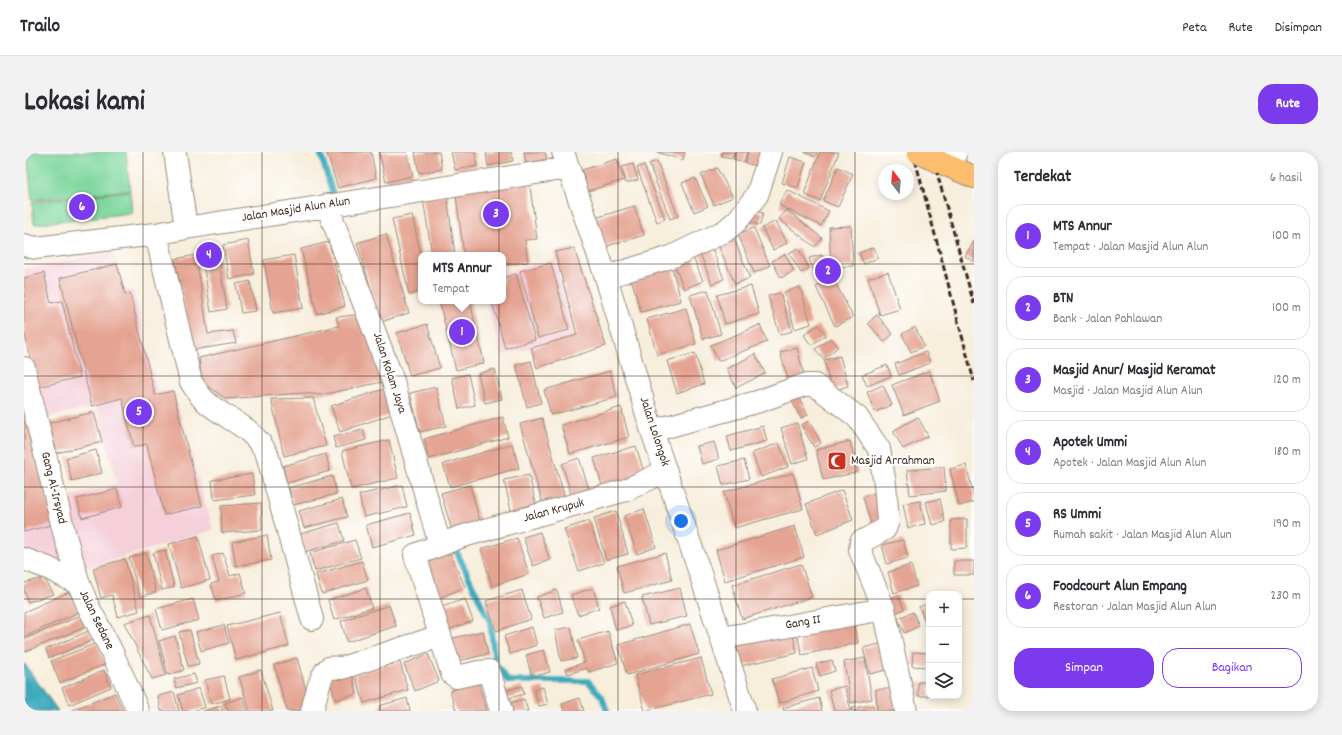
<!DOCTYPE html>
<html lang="id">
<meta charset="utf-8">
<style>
:root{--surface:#fff;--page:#f2f2f3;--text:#2b2b33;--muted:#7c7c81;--line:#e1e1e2;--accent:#7c3aed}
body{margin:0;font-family:Dekko,sans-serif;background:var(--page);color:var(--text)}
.controls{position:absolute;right:12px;bottom:12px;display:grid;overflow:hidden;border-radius:8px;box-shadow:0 2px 10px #0003}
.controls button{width:36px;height:36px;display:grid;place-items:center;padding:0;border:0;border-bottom:1px solid var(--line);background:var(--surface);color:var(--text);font:20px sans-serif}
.compass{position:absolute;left:854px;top:12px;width:36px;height:36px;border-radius:50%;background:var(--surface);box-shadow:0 2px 10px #0003;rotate:344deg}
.you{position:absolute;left:657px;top:369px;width:14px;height:14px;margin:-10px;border:3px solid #fff;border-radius:50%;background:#1a73e8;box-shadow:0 0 0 6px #1a73e833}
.badge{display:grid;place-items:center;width:26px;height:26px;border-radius:50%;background:var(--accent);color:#fff;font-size:13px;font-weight:700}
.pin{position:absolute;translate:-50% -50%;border:2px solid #fff;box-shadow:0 1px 4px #0006}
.popup{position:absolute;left:394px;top:100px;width:88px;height:52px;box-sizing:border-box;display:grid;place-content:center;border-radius:8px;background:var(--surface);filter:drop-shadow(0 1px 3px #0005);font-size:13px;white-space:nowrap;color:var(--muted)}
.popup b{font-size:15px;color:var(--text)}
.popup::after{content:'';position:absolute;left:50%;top:100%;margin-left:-8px;border:8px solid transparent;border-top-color:var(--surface)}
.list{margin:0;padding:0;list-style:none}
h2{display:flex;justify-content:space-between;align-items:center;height:52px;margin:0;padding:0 16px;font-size:17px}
h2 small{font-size:13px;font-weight:400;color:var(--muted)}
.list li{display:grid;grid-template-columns:26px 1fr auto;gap:12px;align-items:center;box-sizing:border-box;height:64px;margin:0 8px 8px;padding:0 8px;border:1px solid var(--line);border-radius:16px}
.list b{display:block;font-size:15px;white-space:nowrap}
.list p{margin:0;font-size:13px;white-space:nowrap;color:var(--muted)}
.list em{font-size:13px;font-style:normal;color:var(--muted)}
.actions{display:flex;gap:8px;padding:12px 16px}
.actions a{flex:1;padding:9px 0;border:1px solid var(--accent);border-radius:16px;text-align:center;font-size:14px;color:var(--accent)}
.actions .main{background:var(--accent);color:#fff}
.icon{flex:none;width:22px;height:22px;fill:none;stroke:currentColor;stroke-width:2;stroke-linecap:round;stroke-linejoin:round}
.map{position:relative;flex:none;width:950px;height:559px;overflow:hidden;border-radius:16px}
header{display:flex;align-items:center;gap:24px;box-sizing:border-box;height:56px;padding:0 20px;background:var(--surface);border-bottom:1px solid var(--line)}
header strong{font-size:19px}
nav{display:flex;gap:22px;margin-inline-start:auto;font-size:14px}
.intro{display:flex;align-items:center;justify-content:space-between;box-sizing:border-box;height:96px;padding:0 24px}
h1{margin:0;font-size:28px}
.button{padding:10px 18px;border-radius:16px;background:var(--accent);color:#fff;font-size:14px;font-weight:700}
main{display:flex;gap:24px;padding:0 24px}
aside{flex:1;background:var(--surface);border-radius:16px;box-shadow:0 2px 10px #0003}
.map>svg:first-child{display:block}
</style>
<header>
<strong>Trailo</strong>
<nav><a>Peta</a><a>Rute</a><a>Disimpan</a></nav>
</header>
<div class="intro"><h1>Lokasi kami</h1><a class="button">Rute</a></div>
<main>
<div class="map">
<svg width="950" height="559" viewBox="0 0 950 559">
<rect width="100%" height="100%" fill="#fff"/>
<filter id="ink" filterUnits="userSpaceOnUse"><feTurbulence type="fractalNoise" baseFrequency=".025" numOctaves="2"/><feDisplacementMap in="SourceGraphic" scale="8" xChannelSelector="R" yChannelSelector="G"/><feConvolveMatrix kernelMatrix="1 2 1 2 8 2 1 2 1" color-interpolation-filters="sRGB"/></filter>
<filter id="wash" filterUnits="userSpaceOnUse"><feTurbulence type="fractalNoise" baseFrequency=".012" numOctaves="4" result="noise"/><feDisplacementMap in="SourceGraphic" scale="16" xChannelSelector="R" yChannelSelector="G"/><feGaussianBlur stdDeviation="0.9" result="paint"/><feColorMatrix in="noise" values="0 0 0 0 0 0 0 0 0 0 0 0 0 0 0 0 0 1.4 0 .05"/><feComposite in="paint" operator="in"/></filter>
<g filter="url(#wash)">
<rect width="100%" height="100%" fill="#f7eedc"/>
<!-- built -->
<path fill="#f5cfda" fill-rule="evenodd" d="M90,100L102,138H109L133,239H149L189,378L55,418L36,348L93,331L72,254L19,267L0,186V117Z
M531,107L550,184L478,203L462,149H468L481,196L492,122L479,126V121ZM527,111L544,178L515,186L497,119Z
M0,249L42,412L0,402Z"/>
<!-- green -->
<path fill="#7ed79d" stroke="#5c805e" d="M3,0H102L106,38L8,48Z
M106,39L108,61L10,72L8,50Z"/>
<!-- water -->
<path fill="#3eabbd" stroke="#3c6a6e" d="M0,511L34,559H0Z"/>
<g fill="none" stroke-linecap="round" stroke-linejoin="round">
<!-- stream -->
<path stroke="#3eabbd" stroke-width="6" d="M296,0L311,49
M429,392L466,470L471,511L484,529H564L578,545L583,559"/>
</g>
<g id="blocks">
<!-- building -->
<path fill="#e5a493" d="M310,0H347L352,26L314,36L303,2Z
M355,0H383L389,24L362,30Z
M391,0H415L418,17L395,21Z
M427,0H451L453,14L431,18Z
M462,0H487L489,9L464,14Z
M500,0H521L523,7L502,11Z
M632,0H661L659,8Z
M698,0H710L708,6L697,4Z
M711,0H723L720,10L709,7Z
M724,0H736L732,14L721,11Z
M780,0H793L791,5Z
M796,0H815L796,49L780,42Z
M766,5L782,10L774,36L758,31Z
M593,7L600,28L564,39L558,18Z
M633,9L654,64L646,67L625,12Z
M609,12L614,28L602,31L598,15Z
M620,13L641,67L633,70L613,16Z
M814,15L829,22L814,55L799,49Z
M693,16L709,45L690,53L677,23Z
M671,26L684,54L670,60L658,31Z
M505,27L513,87L501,88L504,110L479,113V103H440L431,37Z
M763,38L805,59L797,74L755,53Z
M423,43L431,103H408L399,46Z
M610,54L620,83L577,96L568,67Z
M725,57L739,61L736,73L721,69Z
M763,58L798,86L791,95L755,67Z
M388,63L397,103V140L385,143L368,67Z
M752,69L763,91L749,98L738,76Z
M827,74L829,114L807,115L805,75Z
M730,76L746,114L730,121L714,82Z
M362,82L385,161L357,170L333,91Z
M709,84L726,126L711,132L693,90Z
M224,88L230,122L205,127L199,93Z
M950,89V110L941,104Z
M305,90L321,154L293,162L277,97Z
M686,91L700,127L688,132L674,96Z
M850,95L854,106L840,112L835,101Z
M193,96L203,157L187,160L177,98Z
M550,96L582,194L513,216L507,196L553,183L531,100Z
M774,96L785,116L777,121L765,101Z
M761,102L770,119L757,126L748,109Z
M172,103L184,182L209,179L212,191L169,198L151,107Z
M270,103L279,156L249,161L240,108Z
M798,103L803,119L791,123L785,106Z
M669,105L679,129L660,137L650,112Z
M527,111L545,178L514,186L496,119Z
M93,112L101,142L106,141L131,243L149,239L178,354L140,363L123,292L110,295L98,246L68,254L36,126Z
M648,115L657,149L617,160L607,126Z
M864,120L876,157L856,163L844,126Z
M20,121L27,151L38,149L56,225L14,235L0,179V126Z
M492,122L511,188L481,196L468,149H479V126Z
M809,126L829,165L811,174L792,135Z
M226,129L232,159L217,161L212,132Z
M727,134L735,162L701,172L693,143Z
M776,135L787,172L771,177L760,140Z
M684,138L697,182L679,187L666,143Z
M756,141L768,179L756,183L744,144Z
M415,149H446L460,211L432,218Z
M662,156L672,192L633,203L623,167Z
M340,162L358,230L297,243L278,241L202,247L178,230L175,206L315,174L312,165Z
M853,163L869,182L860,190L844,171Z
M403,172L416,216L386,224L373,181Z
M736,173L743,190L694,209L687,193Z
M794,173L802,183L787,193L780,183Z
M891,175L900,194L887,200L878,182Z
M807,186L814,195L799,207L791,197Z
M773,196L781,227L765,231L756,200Z
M902,200L906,211L875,223L871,212Z
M671,201L680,232L653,241L643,209Z
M731,202L741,221L712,236L703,217Z
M816,204L824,234L808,239L800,208Z
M507,209L517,251L503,255L492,213Z
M863,213L867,224L843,234L838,223Z
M471,217L478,247L461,251L454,222Z
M586,219L593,245L527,263L520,238Z
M905,219L916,249L880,263L868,233Z
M444,222L451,253L435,257L428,226Z
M859,233L868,253L851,260L843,240Z
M412,235L422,274L396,280L386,241Z
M360,237L368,262L316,280L307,254Z
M772,240L784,263L777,266L765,244Z
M289,246L302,294L260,304L247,247Z
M0,254L30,372L0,380Z
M597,255L605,285L546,302L537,273Z
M70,260L78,290L33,301L25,271Z
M479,265L484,285L405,307L400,287Z
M894,265L904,284L879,297L869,279Z
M518,266L541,346L519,353L496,272Z
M785,269L797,291L790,295L777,273Z
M773,271L784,307L768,312L757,276Z
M739,274L743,289L707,299L703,284Z
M339,278L342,288L312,296L309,285Z
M365,288L374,326L327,337L318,299Z
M826,289L834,320L799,328L792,298Z
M690,290L695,307L678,312L673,294Z
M755,291L764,315L737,325L728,301Z
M488,292L495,316L426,335L419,312Z
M612,294L621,324L579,337L570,306Z
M72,298L78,321L48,329L42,306Z
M302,302L306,319L263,331L259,314Z
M555,306L566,340L548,345L538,312Z
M720,308L725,327L699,333L694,314Z
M942,313L950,344V350L935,354L926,317Z
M920,315L922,339L886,343L883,318Z
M769,321L779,357L710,376L700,340Z
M228,322L231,343L190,348L188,328Z
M505,323L514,361L489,367L480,328Z
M308,324L313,342L269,353L265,336Z
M378,333L383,355L340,365L335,343Z
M446,333L457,373L429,382L417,341Z
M93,337L98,355L58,366L53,347Z
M818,338L829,368L793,382L782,352Z
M851,341L860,372L848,375L839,345Z
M318,347L323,365L280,376L275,359Z
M916,347L921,370L908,373L902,350Z
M896,349L901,372L884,376L879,352Z
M237,351L238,378L198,381L197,354Z
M620,357L632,395L613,402L600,364Z
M592,359L604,402L582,408L570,366Z
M386,361L392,383L348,395L342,373Z
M943,367V396L927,397V368Z
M565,369L580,411L555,419L540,377Z
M315,371L320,389L281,400L276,382Z
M771,374L780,405L701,429L692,398Z
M516,380L526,408L509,414L499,385Z
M243,383L247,408L212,414L208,390Z
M174,384L186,428L157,436L145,392Z
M493,386L505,422L468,434L457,397Z
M331,388L337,406L291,419L286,401Z
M879,388L884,406L863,412L858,393Z
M141,398L150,435L138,438L129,401Z
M122,401L132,440L116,445L105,406Z
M199,401L206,424L216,421L222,441L192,449L187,432L195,430L188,404Z
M426,401L441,435L415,446L401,412Z
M641,401L648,428L600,441L593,414Z
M101,407L115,459L94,465L88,443L77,446L69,416Z
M338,409L344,428L298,442L292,422Z
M930,409H950V423H930Z
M777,412L788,445L718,467L708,433Z
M887,413L893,434L870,441L864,420Z
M20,426L30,442L4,450L0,438V431Z
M342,436L348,456L310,468L304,448Z
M569,436L575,456L554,463L547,443Z
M656,436L663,464L625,473L618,445Z
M498,438L507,467L472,479L462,449Z
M533,438L539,460L520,466L513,445Z
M45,440L55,460L0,485V460Z
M874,443L880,457L865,464L859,449Z
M169,447L175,468L138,478L132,457Z
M441,447L449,469L420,479L412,457Z
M601,449L608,474L592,478L586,454Z
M905,451V478L895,455Z
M365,453L372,474L323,490L317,469Z
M889,460L895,474L880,481L874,466Z
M256,461L265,494L212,508L203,474Z
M60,462L64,474L0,500V487Z
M126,463L142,523L128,527L100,471Z
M828,464L834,491L778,503L772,477Z
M666,472L675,502L603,523L594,493Z
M200,473L205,491L177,499L172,480Z
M767,474L773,501L712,515L706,488Z
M508,475L513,493L486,502L480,484Z
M547,475L553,506L537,509L531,478Z
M166,478L175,512L164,514L155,480Z
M65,479L69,488L25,506L22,497Z
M459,479L464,502L430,510L425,487Z
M584,479L594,511L565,520L563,516L544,522L542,517L561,510L554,488Z
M151,484L160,518L144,523L135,489Z
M864,490L870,516L846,522L839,496Z
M73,491L82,512L36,531L27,509Z
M520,498L526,520L508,525L502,503Z
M889,500L905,501V515L888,514Z
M404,502L415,529L391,539L380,512Z
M273,506L287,556L277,559H263L250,513Z
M677,506L687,542L621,559L611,523Z
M841,506L848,547L827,551L820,510Z
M808,508L811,519L796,524L792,512Z
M376,510L384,538L340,551L331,522Z
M788,516L794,539L755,551L748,527Z
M80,518L87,535L45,553L38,536Z
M237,518L249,559H226L215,525Z
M327,518L333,542L311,548L305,524Z
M170,522L173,531L152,536L150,527Z
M200,524L206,547L187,552L181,528Z
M454,530L463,559H432L426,539Z
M894,530H905V544H894Z
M498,534L500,542L478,548L476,540Z
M821,534L827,559H810L805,538Z
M519,535L524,552L515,554L510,538Z
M175,536L181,555L169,559H159L154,543Z
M852,537H877V559H853Z
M150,540L155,559H137L134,544Z
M91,541L99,559H46Z
M219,545L224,559H204L201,551Z
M383,546L386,559H356L355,554Z
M556,546L560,559H540L538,552Z
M795,546L798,559H760L759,556Z
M500,547L504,559H482L480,553Z
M849,553L850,559H828V556Z
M197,554L199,559H179Z"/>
</g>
</g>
<g filter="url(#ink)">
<use href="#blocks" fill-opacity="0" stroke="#998c7d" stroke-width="1"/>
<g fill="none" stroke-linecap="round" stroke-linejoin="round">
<defs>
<path id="minor" d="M151,0L162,76
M539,0L582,125L628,279L676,421L721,559
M926,14L932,0
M303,53L369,229L416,393
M132,82L167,230C171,236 175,243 180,248C203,269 227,272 243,302L288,467
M0,93L11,96L132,82L162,76L544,16
M582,125L647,105L701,79L713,69L733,43L747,0
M0,216L40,380L55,432
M628,279L736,249L780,233H791L833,265L855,297L861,332L864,369L861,377L837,390L836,398L860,457L882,559
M0,407L24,416L55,432L64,454L87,498L114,559
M698,486L860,457
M288,559C291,549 296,521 305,516C308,515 314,516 318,516L416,484
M477,559L465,519L455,520L433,525L428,522L391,403L436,385L602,338L642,319"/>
<path id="major" d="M915,10L950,25"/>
</defs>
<!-- minor casing -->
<use href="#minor" stroke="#998c7d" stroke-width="24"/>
<!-- major casing -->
<use href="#major" stroke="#998c7d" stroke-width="24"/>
<!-- minor -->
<use href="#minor" stroke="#fff" stroke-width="22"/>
<!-- major -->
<use href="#major" stroke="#fcbd6e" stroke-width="22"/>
<!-- rail -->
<path stroke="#3b2a1e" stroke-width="3" stroke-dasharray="6 3" stroke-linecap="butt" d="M889,0L950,229
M907,0L950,152"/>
<defs>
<path id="major-bridge" d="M894,0L915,10"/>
</defs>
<!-- major-bridge casing -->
<use href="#major-bridge" stroke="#998c7d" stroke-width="24" stroke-linecap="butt"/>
<!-- major-bridge -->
<use href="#major-bridge" stroke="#fcbd6e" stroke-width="22"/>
</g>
</g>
<!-- grid -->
<path fill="none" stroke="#3b2a1e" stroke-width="1" stroke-opacity="0.55" d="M119,0V559M238,0V559M356,0V559M475,0V559M594,0V559M712,0V559M831,0V559M0,112H950M0,224H950M0,335H950M0,447H905M935,447H950"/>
<!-- icons -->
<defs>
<symbol id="mosque-square" viewBox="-11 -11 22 22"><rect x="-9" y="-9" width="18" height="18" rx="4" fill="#c8321e" stroke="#fff"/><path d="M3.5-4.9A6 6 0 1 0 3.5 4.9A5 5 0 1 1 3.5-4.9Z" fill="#fff"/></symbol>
</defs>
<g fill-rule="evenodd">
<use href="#mosque-square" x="802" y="298" width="22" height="22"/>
</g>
<g text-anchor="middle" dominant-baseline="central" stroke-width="4" stroke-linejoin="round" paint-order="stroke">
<!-- street labels -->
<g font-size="13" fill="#3b2a1e" stroke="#fff">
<text transform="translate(272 58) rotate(-9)">Jalan Masjid Alun Alun</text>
<text transform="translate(365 221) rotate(72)">Jalan Kolam Jaya</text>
<text transform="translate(630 280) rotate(72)">Jalan Lolongok</text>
<text transform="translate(29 336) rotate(76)">Gang Al-Irsyad</text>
<text transform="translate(530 359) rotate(-15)">Jalan Krupuk</text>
<text transform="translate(72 468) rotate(64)">Jalan Sedane</text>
<text transform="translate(779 471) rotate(-10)">Gang II</text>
</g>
<!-- poi labels -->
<g font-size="13" fill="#3b2a1e" stroke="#fff" text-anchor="start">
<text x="827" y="309">Masjid Arrahman</text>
</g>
</g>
</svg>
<div class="controls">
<button>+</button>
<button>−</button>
<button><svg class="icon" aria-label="layers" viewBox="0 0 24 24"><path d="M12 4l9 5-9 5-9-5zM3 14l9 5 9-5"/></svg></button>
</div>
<svg class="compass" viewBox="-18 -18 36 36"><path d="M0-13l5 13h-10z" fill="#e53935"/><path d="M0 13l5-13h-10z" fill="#7c7c81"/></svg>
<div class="you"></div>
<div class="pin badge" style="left:438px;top:180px">1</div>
<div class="popup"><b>MTS Annur</b>Tempat</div>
<div class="pin badge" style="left:804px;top:119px">2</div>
<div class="pin badge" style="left:472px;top:62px">3</div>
<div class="pin badge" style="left:185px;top:103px">4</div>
<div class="pin badge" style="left:115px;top:260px">5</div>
<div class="pin badge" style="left:58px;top:55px">6</div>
</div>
<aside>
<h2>Terdekat<small>6 hasil</small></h2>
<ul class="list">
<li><span class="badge">1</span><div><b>MTS Annur</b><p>Tempat · Jalan Masjid Alun Alun</p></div><em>100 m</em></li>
<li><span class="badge">2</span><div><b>BTN</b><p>Bank · Jalan Pahlawan</p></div><em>100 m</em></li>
<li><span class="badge">3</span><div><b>Masjid Anur/ Masjid Keramat</b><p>Masjid · Jalan Masjid Alun Alun</p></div><em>120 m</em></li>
<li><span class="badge">4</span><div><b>Apotek Ummi</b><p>Apotek · Jalan Masjid Alun Alun</p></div><em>180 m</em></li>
<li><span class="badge">5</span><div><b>RS Ummi</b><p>Rumah sakit · Jalan Masjid Alun Alun</p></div><em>190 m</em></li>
<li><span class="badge">6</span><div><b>Foodcourt Alun Empang</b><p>Restoran · Jalan Masjid Alun Alun</p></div><em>230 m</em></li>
</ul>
<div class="actions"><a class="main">Simpan</a><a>Bagikan</a></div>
</aside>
</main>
